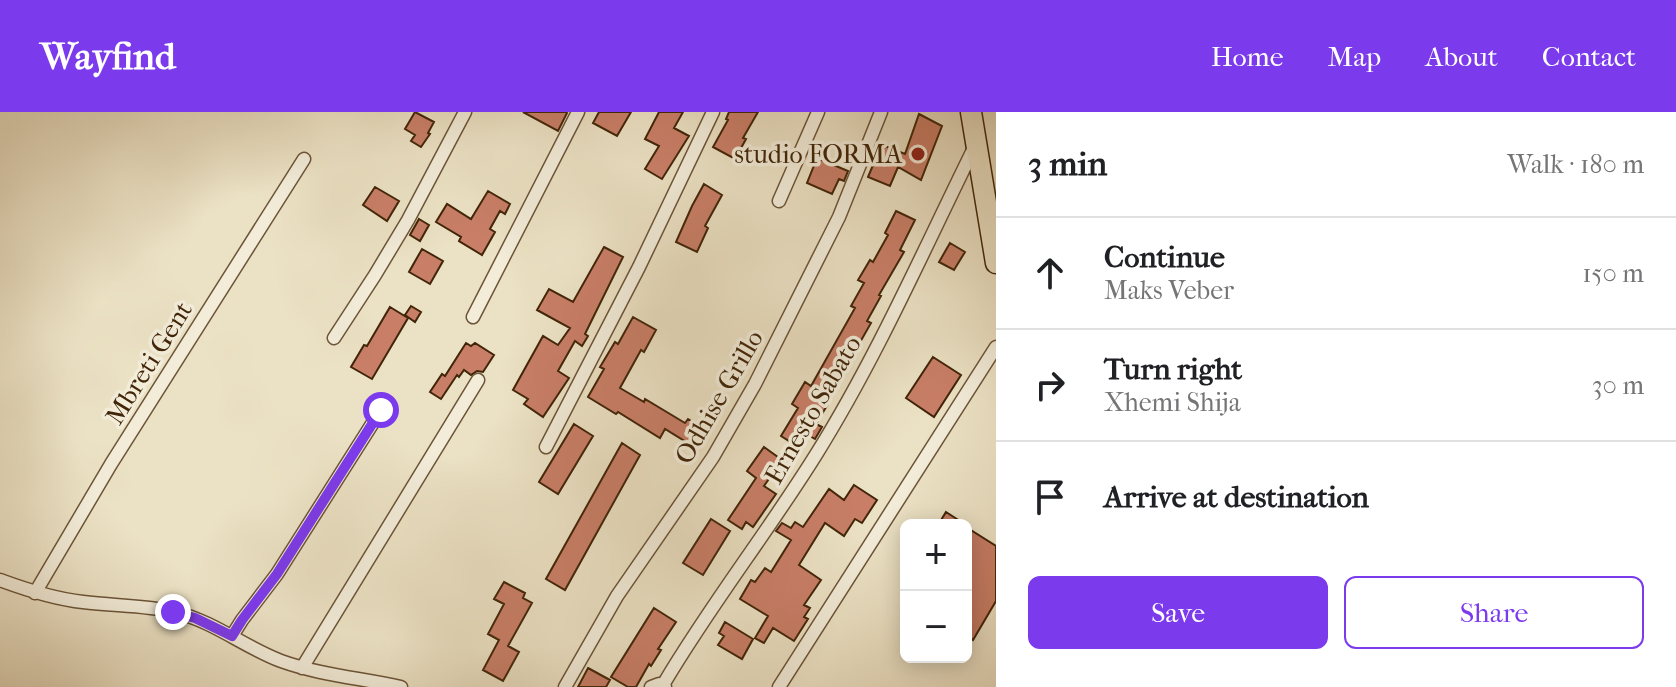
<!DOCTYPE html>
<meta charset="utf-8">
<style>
:root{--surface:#fff;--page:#f2f2f2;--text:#202124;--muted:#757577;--line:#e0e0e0;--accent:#7c3aed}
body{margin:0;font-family:"IM FELL French Canon",serif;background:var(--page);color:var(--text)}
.controls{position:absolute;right:24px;bottom:24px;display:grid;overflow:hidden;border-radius:12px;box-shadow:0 4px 20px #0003}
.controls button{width:72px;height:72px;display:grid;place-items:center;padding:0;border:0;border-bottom:2px solid var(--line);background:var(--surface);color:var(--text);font:40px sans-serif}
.stop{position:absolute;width:24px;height:24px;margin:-18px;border:6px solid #7c3aed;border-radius:50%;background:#fff}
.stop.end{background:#7c3aed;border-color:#fff;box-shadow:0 2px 8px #0008}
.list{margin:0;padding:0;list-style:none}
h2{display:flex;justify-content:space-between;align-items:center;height:104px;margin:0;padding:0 32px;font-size:34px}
h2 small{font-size:26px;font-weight:400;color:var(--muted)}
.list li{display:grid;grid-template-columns:52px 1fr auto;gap:24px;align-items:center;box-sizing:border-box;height:112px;padding:0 32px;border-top:2px solid var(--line)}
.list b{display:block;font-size:30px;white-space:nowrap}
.list p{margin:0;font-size:26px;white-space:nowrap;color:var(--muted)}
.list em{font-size:26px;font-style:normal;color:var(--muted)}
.actions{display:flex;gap:16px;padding:24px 32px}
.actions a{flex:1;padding:18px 0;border:2px solid var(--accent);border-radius:12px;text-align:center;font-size:28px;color:var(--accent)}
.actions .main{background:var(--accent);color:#fff}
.icon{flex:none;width:44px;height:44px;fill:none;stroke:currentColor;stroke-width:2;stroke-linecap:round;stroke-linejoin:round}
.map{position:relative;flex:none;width:996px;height:575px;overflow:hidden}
header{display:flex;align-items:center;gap:48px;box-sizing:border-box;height:112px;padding:0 40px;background:var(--accent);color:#fff}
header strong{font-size:38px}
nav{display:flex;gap:44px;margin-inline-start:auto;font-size:28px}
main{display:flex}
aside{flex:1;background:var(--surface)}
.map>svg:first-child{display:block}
</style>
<header>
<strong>Wayfind</strong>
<nav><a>Home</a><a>Map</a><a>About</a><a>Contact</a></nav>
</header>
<main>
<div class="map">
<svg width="996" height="575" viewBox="0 0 996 575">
<rect width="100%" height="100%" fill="#ebe1c4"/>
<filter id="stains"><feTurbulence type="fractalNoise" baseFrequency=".0025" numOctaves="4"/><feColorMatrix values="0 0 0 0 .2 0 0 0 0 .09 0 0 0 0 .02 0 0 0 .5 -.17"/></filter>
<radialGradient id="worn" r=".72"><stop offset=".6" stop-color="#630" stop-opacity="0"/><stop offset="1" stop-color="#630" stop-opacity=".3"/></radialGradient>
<!-- building -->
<path fill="#c87e67" stroke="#412508" stroke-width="2" d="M415,0L434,10L428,21L430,22L421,35L411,29L415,23L405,17Z
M523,0H566L567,1L558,19Z
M599,0H631L617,24L593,11Z
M659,0H683L674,16L689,24L662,67L645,57L659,34L645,27Z
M729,0H758L743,26L746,27L735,47L713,35L728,8L726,7Z
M919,2L942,14L921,68L898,55L890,74L868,65L876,46L880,47L885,34L905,42Z
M817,46L848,59L844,69L839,67L832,82L807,71Z
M704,72L722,83L705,114L708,116L697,140L676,130L692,94Z
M375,75L399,89L387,109L363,93Z
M488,79L510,92L505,102L500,99L490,117L495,120L482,143L459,129L461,125L436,110L447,92L471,107Z
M896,99L915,108L900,138L904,140L879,183L881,184L867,209L871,211L829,285L831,287L816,312L822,315L815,327L808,323L800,336L781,324L798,296L792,292L805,270L811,274L855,196L851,194L864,171L858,168L870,148L873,150L888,123L885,121Z
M419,107L429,113L420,129L410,123Z
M950,131L965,140L954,158L939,150Z
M604,135L623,145L585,222L588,224L582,234L575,229L558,259L569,266L543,305L524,292L528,287L513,278L543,224L558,233L570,216L537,198L549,177L573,190Z
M422,137L443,149L430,172L409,160Z
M411,194L421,200L415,210L405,203Z
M390,195L408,206L372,267L351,255L364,233L367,234Z
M633,205L656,218L644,240L641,238L620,276L644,290L645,287L685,311L688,307L706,318L696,336L665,317L660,326L618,300L616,302L588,285L604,257L600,255L615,230L618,232Z
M466,231L471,234L475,231L494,243L483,260L477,259L471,263L464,258L459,265L457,263L441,287L430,280L442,262L445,264Z
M933,245L961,263L934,305L906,286Z
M574,312L593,324L558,382L539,370Z
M622,331L640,343L565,478L546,467Z
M764,335L782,348L764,374L776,382L753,415L746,410L742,417L728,408L756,366L747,359Z
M854,373L877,388L862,411L855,407L844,424L825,411L799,453L821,468L804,493L810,496L804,505L808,507L794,529L773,516L764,531L755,526L768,504L740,487L751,468L755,470L765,456L771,460L791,428L776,419L782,411L791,416L795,410L803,415L829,377L844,388Z
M946,400L966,413H938Z
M711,407L730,419L703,463L683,451Z
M966,415L996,434V489L973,528L966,523Z
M504,470L525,481L523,486L532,491L508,534L519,540L503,569L483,558L499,528L488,522L504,492L494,487Z
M654,496L676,510L658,537L661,538L651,554L649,552L636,575H628L611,565Z
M725,510L753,527L742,547L718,533L724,524L719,521Z
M588,556L610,568L606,575H578Z"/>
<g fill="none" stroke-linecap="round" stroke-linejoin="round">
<defs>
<path id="street" d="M779,89L818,0
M473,205L578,0
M334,226L375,163L408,108L465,0
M546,335L639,155L713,0
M0,468C27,478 54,487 83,490C114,494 144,493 175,500C215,510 244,535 281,549C320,563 360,566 401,575
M35,481L111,352L304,47
M232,524L242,508L277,462L381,298
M302,556L478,268
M663,573C710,493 768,420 817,341C878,243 924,137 975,34
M565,575L617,484L713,345L755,272L839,105L881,0
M651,575L659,572L665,575
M779,575L996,235"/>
<path id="primary" d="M971,0L996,151"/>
</defs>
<!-- street casing -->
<use href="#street" stroke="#6c5437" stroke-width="15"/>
<!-- primary casing -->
<use href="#primary" stroke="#412508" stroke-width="23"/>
<!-- street -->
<use href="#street" stroke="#f2ecd9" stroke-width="12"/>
<!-- primary -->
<use href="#primary" stroke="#ebe1c4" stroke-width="20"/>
</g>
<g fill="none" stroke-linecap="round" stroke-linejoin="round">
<!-- route -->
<path stroke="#7c3aed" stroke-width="10" d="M173,500L195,506L232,524L242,508L277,462L381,298"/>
</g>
<!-- markers -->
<circle fill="#8f2418" stroke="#f2ecd9" stroke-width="3" cx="918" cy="42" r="8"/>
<g text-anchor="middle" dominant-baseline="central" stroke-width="7" stroke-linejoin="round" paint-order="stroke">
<!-- poi labels -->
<g font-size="26" fill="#412508" stroke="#f2ecd9" text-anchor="end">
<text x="902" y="42">studio FORMA</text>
</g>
<!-- street labels -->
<g font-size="26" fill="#412508" stroke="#f2ecd9">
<text transform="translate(149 251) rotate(-58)">Mbreti Gent</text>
<text transform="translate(719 285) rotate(-60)">Odhise Grillo</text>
<text transform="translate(813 298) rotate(-60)">Ernesto Sabato</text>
</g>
</g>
<rect width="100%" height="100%" filter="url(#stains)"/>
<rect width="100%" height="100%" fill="url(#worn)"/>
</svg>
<div class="controls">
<button>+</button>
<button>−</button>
</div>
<div class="stop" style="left:381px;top:298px"></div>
<div class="stop end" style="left:173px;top:500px"></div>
</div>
<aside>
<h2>3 min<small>Walk · 180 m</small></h2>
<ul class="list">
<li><svg class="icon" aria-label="ahead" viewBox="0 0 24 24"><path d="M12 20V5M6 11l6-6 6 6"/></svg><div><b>Continue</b><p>Maks Veber</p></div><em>150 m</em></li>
<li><svg class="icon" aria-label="right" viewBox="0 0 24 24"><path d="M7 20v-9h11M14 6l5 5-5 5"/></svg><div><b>Turn right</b><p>Xhemi Shija</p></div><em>30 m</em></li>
<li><svg class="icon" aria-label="arrive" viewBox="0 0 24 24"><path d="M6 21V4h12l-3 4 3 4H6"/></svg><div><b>Arrive at destination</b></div></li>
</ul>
<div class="actions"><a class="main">Save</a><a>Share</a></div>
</aside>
</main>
